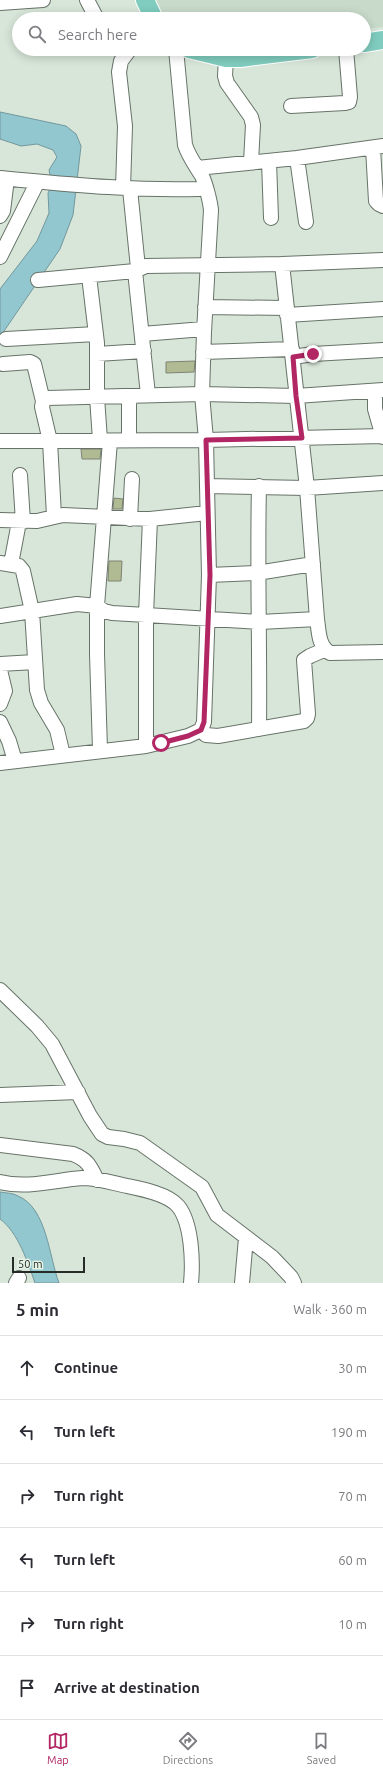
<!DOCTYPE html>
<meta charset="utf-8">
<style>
:root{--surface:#fff;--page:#f7f7f7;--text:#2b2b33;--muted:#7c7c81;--line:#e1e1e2;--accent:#b12663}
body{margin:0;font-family:Ubuntu,sans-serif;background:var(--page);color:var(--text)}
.scale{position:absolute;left:12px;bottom:10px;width:73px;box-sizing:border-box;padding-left:4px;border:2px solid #262b27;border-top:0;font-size:11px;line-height:14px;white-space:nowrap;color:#262b27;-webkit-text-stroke:3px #e5f3e6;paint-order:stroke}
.stop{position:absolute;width:12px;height:12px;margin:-9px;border:3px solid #b12663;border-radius:50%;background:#fff}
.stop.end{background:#b12663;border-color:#fff;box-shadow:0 1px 4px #0008}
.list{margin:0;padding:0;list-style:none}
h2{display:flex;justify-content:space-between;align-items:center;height:52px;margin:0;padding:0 16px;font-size:17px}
h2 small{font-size:13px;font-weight:400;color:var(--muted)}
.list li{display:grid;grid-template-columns:26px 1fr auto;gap:12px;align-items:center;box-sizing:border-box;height:64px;padding:0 16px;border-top:1px solid var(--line)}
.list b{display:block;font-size:15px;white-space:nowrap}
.list em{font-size:13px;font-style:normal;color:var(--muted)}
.icon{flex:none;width:22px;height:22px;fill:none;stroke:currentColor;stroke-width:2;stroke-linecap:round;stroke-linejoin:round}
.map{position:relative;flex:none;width:383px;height:1283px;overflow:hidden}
.search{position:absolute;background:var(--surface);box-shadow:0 2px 10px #0003;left:12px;right:12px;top:12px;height:44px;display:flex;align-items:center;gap:10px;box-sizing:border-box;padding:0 14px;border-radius:22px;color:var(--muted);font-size:15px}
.sheet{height:436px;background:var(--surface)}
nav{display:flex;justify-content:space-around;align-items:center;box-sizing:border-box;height:56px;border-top:1px solid var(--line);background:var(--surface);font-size:11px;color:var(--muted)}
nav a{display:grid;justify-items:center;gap:2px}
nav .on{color:var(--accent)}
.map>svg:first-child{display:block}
</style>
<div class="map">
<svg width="383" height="1283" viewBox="0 0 383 1283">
<rect width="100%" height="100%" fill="#d8e6d9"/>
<!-- built -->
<path fill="#c8dbca" d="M151,0H383V27L364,29V19H165L155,10Z"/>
<!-- water -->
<path fill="#93c7cf" stroke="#72989d" d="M0,112L66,126L76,134L81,146L73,215L60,249L0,337V289L37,241L49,213L48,193L52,185L49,170L57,157L53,150L37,144L21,146L0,139Z
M0,1192C6,1193 13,1193 18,1196C47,1208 49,1257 59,1283H35C28,1263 18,1232 0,1219Z"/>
<!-- building -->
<path fill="#b1bb93" stroke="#7e8273" d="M195,361L194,372L166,373V362Z
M81,449H101L100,459H82Z
M114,498L123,499L122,509H113Z
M109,561H122L121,581H108Z"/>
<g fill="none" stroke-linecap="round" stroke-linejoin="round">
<defs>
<path id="minor" d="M87,0L97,19
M0,3L43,0
M226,58L225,76L227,83L251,117L253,125L251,162
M291,106L345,103L349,102L350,97L346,49
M373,148L376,201L379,204L383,206
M297,158L306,222
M269,161L271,218
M197,168L297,158L383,146
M0,178C66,184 133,191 199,189L203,188L204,184
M123,188L125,126L119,72L121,61L130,49
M130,189L138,268
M0,216L3,211L7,179
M0,257L37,183
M282,264L307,488L317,619
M89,276L97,343V397L100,440
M38,280L135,271
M205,307L286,308
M287,315L383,309
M142,334L204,329
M6,339L96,334
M203,352L292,349
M97,354L144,351
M293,357L313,354L383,350
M3,364L30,362L34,364L43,401
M375,391V409L383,437
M148,395L135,271L146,266L282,264L383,260
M129,440V396
M0,441L206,440L383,436
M20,475L23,522
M207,486L307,488L383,483
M259,486C257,567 260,648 259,729
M54,516L50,441L42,407L43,401L47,398L202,394L296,396L383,390
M130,519L132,479
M0,520L37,521L63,515L150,519L207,513
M0,563L19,566L23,571L32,611L37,690L41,703L57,730L63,755
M11,564L19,522
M209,575L257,573L313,564
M0,616L77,604L97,606L104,611L112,613L146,615L260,622L317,619C319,631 318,646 330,653L383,652
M0,664L35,662
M0,670L5,691L0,704
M0,722L9,741L15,761
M201,730L206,735L218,736L304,721L307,718L308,714L304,660L310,656L324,650
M146,746V615L150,519
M100,750L97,654V606L110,441
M0,763L146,746L188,736L201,730L204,722L209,575L206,440L202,394L204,332L211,210C210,201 206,185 202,176C196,166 189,157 185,145L176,49
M0,990L37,1026L52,1044L90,1116L102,1134L108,1137L124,1139L140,1143L202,1187L217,1215L272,1257L291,1277L294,1283
M0,1095L78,1092
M0,1145L73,1154C88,1160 90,1166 97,1180
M0,1182C27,1189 55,1180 82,1178C97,1178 113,1183 127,1186C142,1189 168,1194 178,1206C192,1223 193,1262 191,1283
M16,1283L19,1278
M242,1283L246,1238"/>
<path id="major" d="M145,0L154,19
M364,43L383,40
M189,49L226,58H240L312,49"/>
</defs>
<!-- minor casing -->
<use href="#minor" stroke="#677368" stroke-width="16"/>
<!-- major casing -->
<use href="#major" stroke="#fff" stroke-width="20"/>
<!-- minor -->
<use href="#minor" stroke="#fff" stroke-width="14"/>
<!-- major -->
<use href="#major" stroke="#80cdbf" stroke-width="18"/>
</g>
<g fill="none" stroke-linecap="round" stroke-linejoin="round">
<!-- route -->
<path stroke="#b12663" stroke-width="5" d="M161,743L188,736L201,730L204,722L210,575L206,440L302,438L296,396L293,357L313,354"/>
</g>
</svg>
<div class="scale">50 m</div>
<div class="stop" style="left:161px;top:743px"></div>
<div class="stop end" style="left:313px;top:354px"></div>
<div class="search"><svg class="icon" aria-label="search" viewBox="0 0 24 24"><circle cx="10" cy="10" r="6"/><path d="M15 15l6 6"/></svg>Search here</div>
</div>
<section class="sheet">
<h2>5 min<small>Walk · 360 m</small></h2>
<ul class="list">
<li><svg class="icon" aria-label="ahead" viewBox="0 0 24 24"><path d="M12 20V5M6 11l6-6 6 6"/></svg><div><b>Continue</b></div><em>30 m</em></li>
<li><svg class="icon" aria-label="left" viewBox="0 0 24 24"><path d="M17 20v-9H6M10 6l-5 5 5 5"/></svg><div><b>Turn left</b></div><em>190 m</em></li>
<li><svg class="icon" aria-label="right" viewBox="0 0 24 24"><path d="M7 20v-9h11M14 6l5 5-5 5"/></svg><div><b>Turn right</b></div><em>70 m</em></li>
<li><svg class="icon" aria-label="left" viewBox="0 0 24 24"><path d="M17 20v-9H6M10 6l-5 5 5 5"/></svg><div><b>Turn left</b></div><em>60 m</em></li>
<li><svg class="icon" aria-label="right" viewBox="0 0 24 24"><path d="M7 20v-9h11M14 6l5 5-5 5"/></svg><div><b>Turn right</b></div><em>10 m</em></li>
<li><svg class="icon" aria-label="arrive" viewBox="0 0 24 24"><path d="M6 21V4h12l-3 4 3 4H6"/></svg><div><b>Arrive at destination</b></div></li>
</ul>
</section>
<nav>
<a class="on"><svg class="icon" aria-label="map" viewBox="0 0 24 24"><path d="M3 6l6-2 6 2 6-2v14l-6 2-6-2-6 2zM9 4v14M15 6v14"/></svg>Map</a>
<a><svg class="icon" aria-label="directions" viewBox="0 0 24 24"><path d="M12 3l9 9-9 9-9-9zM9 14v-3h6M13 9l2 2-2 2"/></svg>Directions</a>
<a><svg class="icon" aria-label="saved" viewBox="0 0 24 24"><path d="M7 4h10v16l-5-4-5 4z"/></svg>Saved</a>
</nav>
